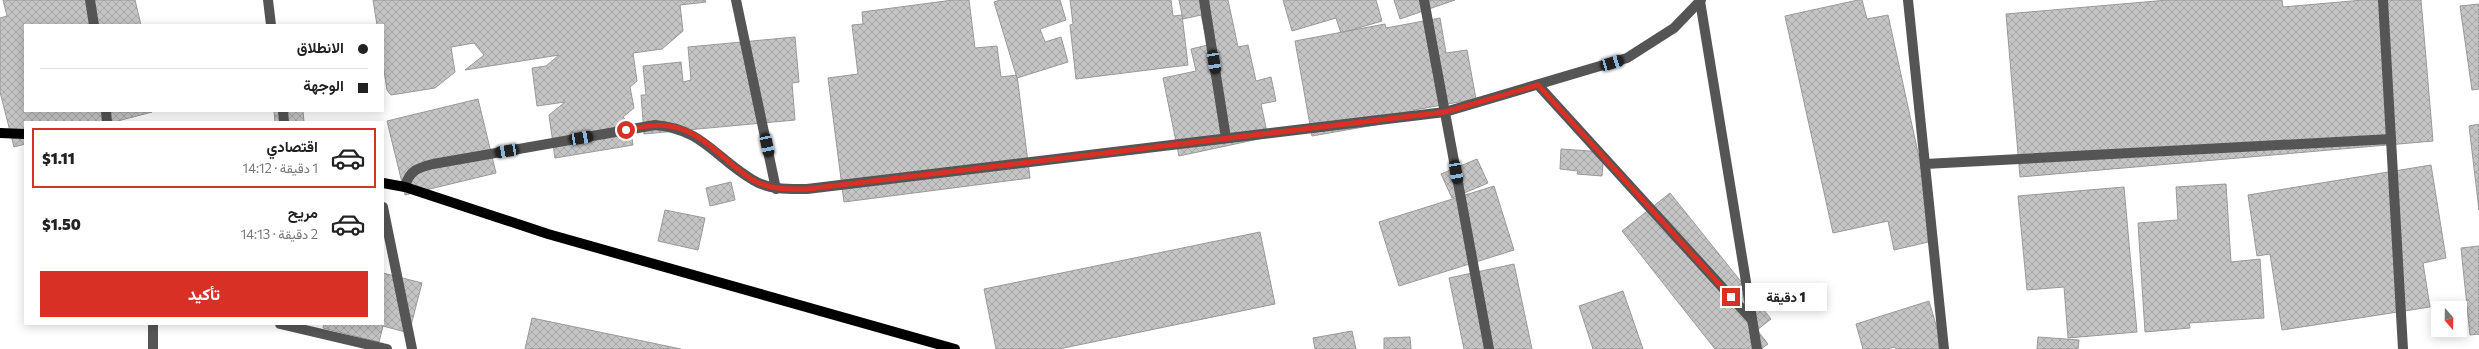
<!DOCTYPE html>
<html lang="ar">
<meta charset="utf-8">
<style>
body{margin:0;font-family:Commissioner,Vazirmatn,sans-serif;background:#f2f2f2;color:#222;direction:rtl;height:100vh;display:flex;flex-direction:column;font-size:15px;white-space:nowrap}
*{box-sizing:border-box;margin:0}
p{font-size:13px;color:#767676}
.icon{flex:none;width:22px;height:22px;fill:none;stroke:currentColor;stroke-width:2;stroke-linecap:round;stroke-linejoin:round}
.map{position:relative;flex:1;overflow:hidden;direction:ltr}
.sheet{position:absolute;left:24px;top:121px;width:360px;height:204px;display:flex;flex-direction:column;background:#fff;border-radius:0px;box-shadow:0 2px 10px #0003;direction:rtl}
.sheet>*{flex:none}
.banner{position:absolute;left:24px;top:24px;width:360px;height:88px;border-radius:0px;box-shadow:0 2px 10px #0003;direction:rtl;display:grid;align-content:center;height:88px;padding:0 16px;background:#fff}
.needle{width:26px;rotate:160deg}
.fabs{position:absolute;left:2431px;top:301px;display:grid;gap:8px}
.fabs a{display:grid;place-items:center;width:36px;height:36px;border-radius:0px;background:#fff;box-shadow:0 2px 10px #0003;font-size:20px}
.end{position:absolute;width:18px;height:18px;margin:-9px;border:5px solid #d93025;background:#fff;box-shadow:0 0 0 2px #fff}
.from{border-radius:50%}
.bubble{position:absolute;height:28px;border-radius:0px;background:#fff;box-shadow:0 2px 10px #0003;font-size:13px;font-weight:800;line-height:28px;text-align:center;direction:rtl}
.car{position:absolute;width:12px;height:24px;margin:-12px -6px;border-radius:5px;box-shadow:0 0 3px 1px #0007;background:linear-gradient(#222 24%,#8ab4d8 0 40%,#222 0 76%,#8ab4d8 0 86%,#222 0)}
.banner b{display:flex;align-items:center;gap:14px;height:38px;font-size:15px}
.banner b+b{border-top:1px solid #e0e0e0}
.banner i{width:10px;height:10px;background:#222}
ul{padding:7px 0 0;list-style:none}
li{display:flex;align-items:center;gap:12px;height:60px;margin:0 8px 6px;padding:0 8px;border:2px solid transparent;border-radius:0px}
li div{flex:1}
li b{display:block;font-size:15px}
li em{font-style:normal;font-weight:800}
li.current{border-color:#d93025}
li>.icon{width:36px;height:36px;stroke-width:1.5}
.cta{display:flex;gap:8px;margin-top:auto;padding:8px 16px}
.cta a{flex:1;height:46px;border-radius:0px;background:#d93025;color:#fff;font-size:16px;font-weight:800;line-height:46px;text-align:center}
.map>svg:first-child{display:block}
</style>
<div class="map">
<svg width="2479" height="349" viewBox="0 0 2479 349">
<defs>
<pattern id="building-cross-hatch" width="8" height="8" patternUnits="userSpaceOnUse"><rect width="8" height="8" fill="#c4c4c4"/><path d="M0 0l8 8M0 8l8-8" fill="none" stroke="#a7a7a7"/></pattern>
</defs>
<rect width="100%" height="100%" fill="#fff"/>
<g fill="url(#building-cross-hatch)" stroke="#999">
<path d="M3,0H135L141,25H25V111L152,112L114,122H25V144L14,147L0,92V18L7,16Z"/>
<path d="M373,0H705L706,2L680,5L683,31L662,49L633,53L637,81L630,87L634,108L623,117L630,126L633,145L555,158L549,115L565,102L537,106L532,68L546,66L559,55L465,70L484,55L474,43L451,47L455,72L435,88L391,95L387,90L383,64V25H377Z"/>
<path d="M953,0H969L975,48L997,46L1001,77L1017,75L1030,178L844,202L828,78L858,74L852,25L863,24L862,12Z"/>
<path d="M1000,0H1060L1066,20L1040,29L1045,42L1061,37L1068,62L1017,78L994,2Z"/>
<path d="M1070,0H1171L1173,16L1182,15L1188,65L1076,79L1070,25L1073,24Z"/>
<path d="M1179,0H1228L1238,47L1248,45L1256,81L1271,77L1276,101L1261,104L1268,137L1179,156L1163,78L1196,71L1191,49L1208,45L1201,15L1183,19Z"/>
<path d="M1283,0H1376L1382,21L1341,33L1336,18L1292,31Z"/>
<path d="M1394,0H1455L1400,19Z"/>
<path d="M1858,0H1862L1867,19L1888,15L1937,240L1894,250L1888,221L1833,233L1785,16Z"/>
<path d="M2168,0H2282L2283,7L2363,0H2421L2433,141L2020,177L2006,14Z"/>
<path d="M2479,4V89L2472,90L2460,6Z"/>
<path d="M1440,18L1446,53L1467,50L1476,99L1414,110L1415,118L1312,136L1295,41L1385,24L1386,28Z"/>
<path d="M795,37L799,82L792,83L795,120L644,134L641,95H646L643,66L681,62L683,82L691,80L688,47Z"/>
<path d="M478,99L496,173L405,195L387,121Z"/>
<path d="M274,111H303L304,122H275Z"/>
<path d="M2479,124V210L2469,126Z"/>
<path d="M1561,149L1604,152L1602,176L1577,174L1578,171L1560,169Z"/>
<path d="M1477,159L1488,183L1452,198L1441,174Z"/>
<path d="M2431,165L2446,258L2423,263L2430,307L2282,330L2270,254L2257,256L2248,195Z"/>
<path d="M731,182L735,200L710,206L706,188Z"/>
<path d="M2226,184L2231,262L2260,259L2264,318L2189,323L2190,328L2145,332L2138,223L2178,220L2176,187Z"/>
<path d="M1494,186L1514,250L1399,286L1379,222Z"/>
<path d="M2124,187L2137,332L2068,338L2064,287L2027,290L2018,196Z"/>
<path d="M1670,193L1771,319L1757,330L1768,344L1761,349H1715L1622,231Z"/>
<path d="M665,210L705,218L698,250L658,241Z"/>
<path d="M1260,232L1275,304L1059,349H996L984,289Z"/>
<path d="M2479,246V334L2470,335L2461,248Z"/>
<path d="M1514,264L1532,349H1464L1449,278Z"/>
<path d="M383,273L422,283L409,333L383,326L379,342L323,328L324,324H383Z"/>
<path d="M1623,291L1643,349H1593L1579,306Z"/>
<path d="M1929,301L1943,349H1896L1895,347L1887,349H1863L1856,324Z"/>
<path d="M532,318L681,349H525Z"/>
<path d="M1352,331L1356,349H1315L1313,338Z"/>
<path d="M1410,337L1411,349H1384V338Z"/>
<path d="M2038,337L2079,340L2078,349H2037Z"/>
</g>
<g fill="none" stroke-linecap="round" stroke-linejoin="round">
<g stroke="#555" stroke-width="10">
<path d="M90,0L94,25"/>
<path d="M268,0L271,25"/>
<path d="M736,0L776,189"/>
<path d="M1204,0L1226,138"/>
<path d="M1424,0L1489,349"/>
<path d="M1908,0L1944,349"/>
<path d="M2383,0L2403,349"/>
<path d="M1700,1L1757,349"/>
<path d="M1538,85L1752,320"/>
<path d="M106,111L107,122"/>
<path d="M283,111L284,122"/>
<path d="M1925,164L2391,139"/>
<path d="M405,187C409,170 418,168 433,164L655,125C703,129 715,158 753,180C769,190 789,189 807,189L1445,112L1627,58L1674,28L1701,0"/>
<path d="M383,207L412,349"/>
<path d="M153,324V349"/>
<path d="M280,324L387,349"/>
</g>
<g stroke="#000" stroke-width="10">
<path d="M0,133L25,134"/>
<path d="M383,183L405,187L548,234L955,349"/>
</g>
</g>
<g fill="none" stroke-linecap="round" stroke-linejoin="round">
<path stroke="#d93025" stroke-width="5" d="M626,130C642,127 658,123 674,127C705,133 727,165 753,180C770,190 789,189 807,189L1445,112L1538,85L1731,297"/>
</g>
</svg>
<div class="fabs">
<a><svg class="needle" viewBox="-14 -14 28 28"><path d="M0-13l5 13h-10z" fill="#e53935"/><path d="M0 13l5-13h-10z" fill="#767676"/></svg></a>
</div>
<i class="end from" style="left:626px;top:130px"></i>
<i class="end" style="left:1731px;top:297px"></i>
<div class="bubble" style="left:1745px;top:283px;width:82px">1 دقيقة</div>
<i class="car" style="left:1214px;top:62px;rotate:171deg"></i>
<i class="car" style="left:1612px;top:63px;rotate:73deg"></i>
<i class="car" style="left:581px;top:138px;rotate:80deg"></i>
<i class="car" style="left:767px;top:145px;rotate:168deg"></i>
<i class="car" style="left:507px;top:151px;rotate:260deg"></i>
<i class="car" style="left:1456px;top:172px;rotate:170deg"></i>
<div class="banner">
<b><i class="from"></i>الانطلاق</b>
<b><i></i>الوجهة</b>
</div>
<section class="sheet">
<ul>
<li class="current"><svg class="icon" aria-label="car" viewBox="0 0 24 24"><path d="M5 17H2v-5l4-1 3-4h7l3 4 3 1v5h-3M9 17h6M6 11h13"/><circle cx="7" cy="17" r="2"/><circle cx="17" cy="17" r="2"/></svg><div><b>اقتصادي</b><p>1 دقيقة · 14:12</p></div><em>$1.11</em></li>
<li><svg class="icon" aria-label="car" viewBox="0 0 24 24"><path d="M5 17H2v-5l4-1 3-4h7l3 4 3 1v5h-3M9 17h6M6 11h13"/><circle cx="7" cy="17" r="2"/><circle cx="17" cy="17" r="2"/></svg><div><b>مريح</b><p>2 دقيقة · 14:13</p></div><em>$1.50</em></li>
</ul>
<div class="cta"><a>تأكيد</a></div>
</section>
</div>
